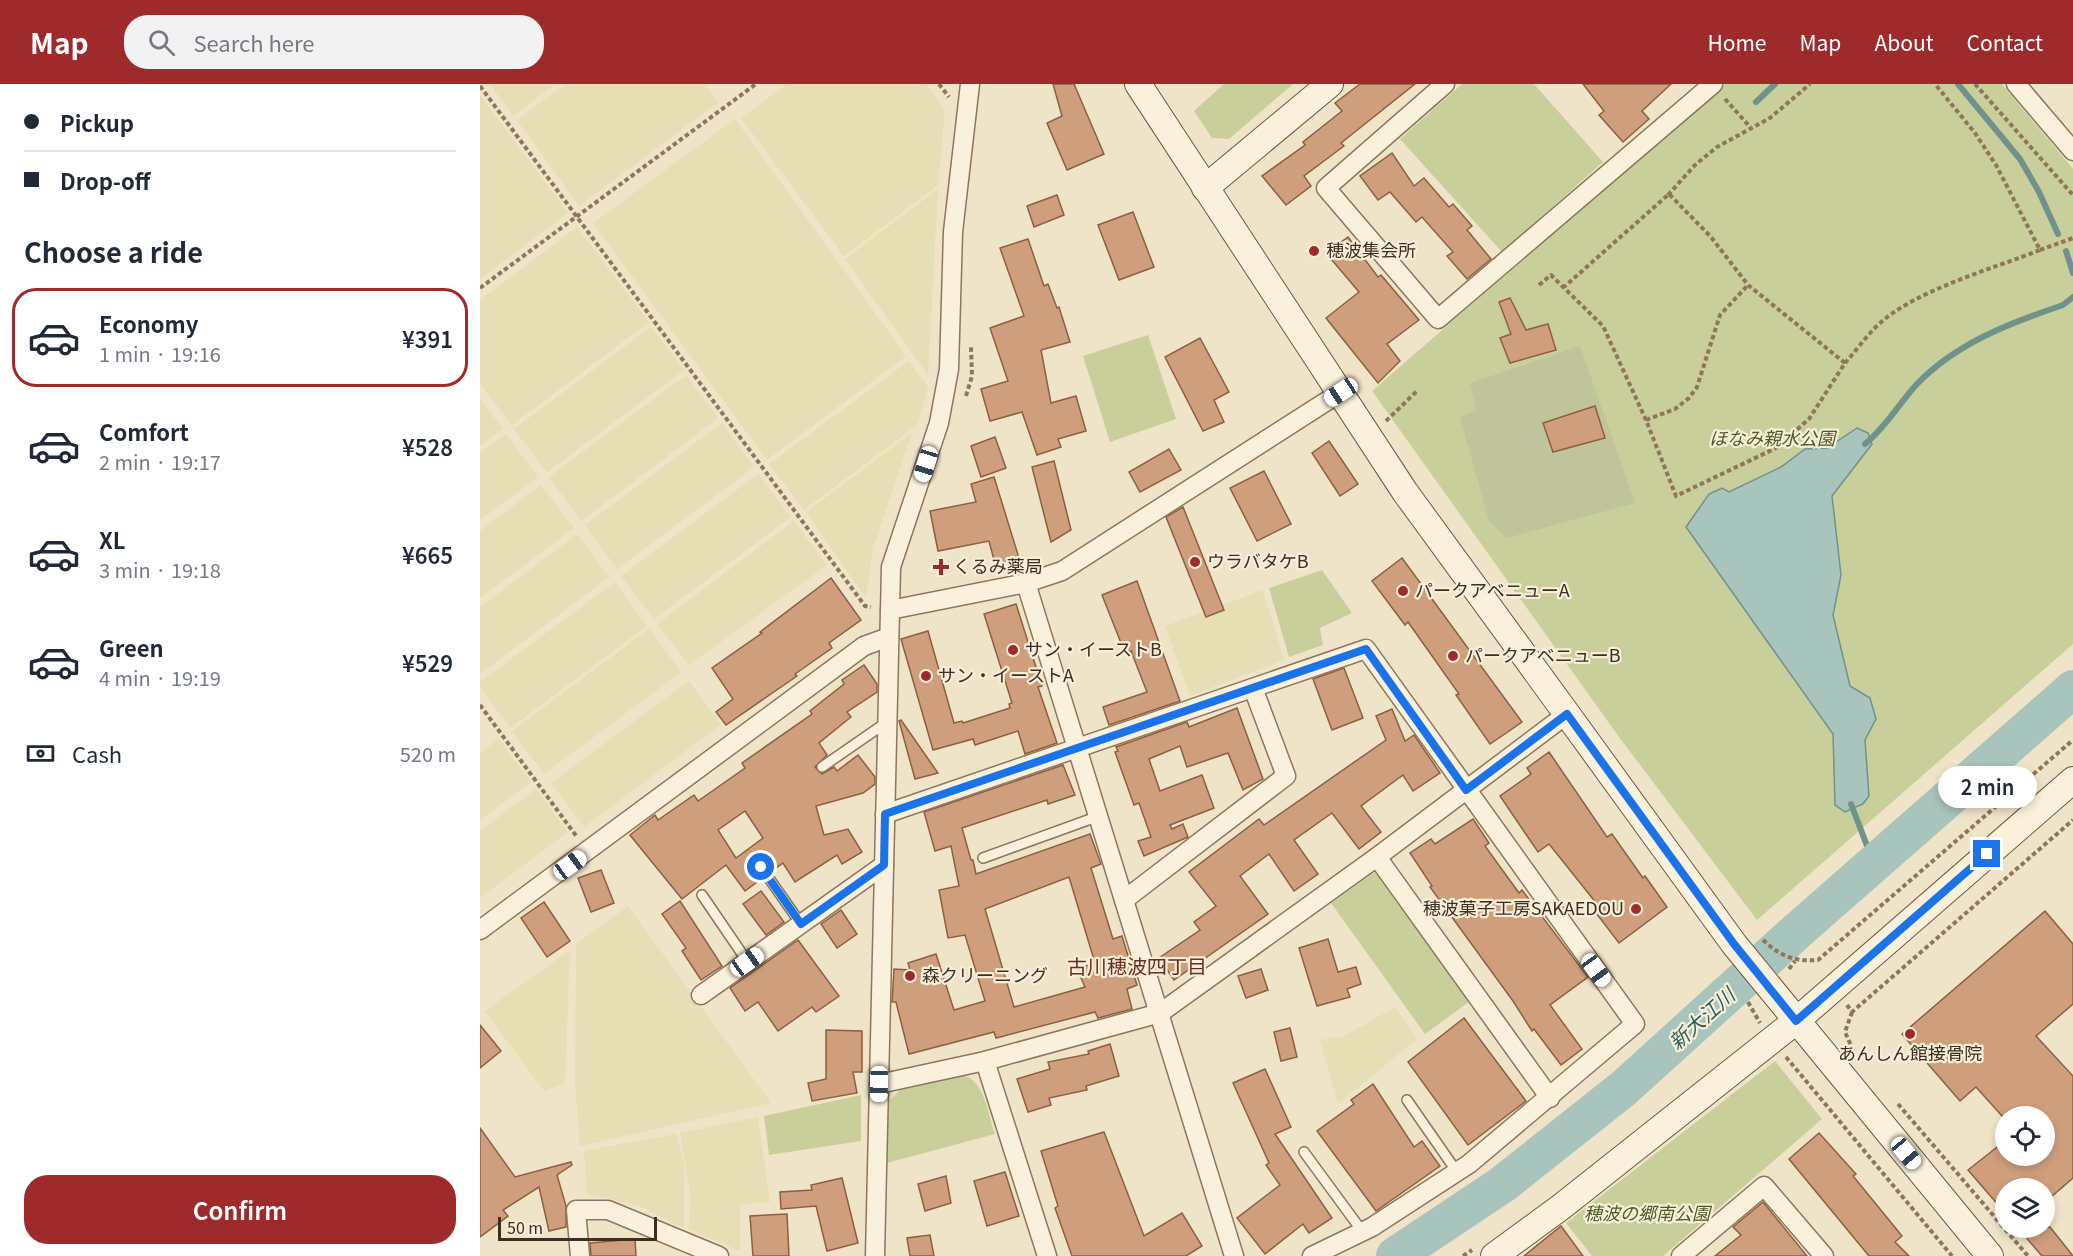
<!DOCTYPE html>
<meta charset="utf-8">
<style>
body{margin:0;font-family:Georgia,"Noto Sans JP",serif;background:#f2f2f3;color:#1f2937;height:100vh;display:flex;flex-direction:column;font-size:22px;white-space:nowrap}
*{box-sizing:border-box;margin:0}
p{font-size:20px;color:#747a83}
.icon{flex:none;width:33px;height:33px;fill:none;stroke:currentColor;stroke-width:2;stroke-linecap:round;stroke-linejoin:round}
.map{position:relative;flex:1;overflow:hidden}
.drawer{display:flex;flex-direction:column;background:#fff;width:480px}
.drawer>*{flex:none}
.hud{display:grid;align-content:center;height:132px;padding:0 24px;background:#fff}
.fabs{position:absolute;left:1515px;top:1022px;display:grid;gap:12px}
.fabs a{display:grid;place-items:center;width:60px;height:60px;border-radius:50%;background:#fff;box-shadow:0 3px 9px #0003;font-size:30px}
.scale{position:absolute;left:18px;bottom:15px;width:159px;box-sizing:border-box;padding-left:6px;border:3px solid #3d2e20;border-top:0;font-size:16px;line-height:21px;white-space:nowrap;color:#3d2e20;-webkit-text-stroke:4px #f7eed8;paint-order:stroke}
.end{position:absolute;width:27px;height:27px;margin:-14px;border:8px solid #1a73e8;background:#fff;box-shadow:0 0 0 3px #fff}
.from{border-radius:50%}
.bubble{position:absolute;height:42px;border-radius:21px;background:#fff;box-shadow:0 3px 9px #0003;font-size:20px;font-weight:600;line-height:42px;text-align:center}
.car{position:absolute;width:18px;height:36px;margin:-18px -9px;border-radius:8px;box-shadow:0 0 4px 2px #0007;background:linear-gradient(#fff 24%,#345 0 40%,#fff 0 76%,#345 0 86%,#fff 0)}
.hud b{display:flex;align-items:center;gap:21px;height:57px;font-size:22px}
.hud b+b{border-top:2px solid #e0e1e3}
.hud i{width:15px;height:15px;background:#1f2937}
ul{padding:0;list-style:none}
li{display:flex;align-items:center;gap:18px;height:99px;margin:0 12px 9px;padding:0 12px;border:3px solid transparent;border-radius:24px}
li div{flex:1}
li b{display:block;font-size:22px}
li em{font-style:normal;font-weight:600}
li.on{border-color:#9e2a2b}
li>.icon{width:54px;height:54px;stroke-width:1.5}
h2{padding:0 24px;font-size:27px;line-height:72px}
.pay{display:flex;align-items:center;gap:15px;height:66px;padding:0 24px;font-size:22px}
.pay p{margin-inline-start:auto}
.button{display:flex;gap:12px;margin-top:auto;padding:12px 24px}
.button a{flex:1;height:69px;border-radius:24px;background:#9e2a2b;color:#fff;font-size:24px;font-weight:600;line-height:69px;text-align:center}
header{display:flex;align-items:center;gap:36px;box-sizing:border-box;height:84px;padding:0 30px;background:#9e2a2b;color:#fff}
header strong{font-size:28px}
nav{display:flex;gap:33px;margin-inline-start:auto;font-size:21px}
.search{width:420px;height:54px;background:#f2f2f3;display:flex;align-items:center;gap:15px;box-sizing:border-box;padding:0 21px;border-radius:24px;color:#747a83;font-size:22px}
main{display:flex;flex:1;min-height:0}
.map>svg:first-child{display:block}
</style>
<header>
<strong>Map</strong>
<div class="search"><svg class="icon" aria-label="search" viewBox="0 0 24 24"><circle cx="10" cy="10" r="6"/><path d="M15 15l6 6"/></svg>Search here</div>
<nav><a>Home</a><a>Map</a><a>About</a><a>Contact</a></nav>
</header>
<main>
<section class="drawer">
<div class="hud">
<b><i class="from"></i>Pickup</b>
<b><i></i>Drop-off</b>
</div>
<h2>Choose a ride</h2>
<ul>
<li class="on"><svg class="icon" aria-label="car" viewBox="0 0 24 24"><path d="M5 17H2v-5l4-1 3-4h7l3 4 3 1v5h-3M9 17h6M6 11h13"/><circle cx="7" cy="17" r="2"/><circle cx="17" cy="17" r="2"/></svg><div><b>Economy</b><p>1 min · 19:16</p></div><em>¥391</em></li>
<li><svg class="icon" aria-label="car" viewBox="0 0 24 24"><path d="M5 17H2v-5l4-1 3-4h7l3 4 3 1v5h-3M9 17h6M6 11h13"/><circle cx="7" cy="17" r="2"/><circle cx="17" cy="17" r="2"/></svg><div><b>Comfort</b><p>2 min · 19:17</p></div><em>¥528</em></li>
<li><svg class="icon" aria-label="car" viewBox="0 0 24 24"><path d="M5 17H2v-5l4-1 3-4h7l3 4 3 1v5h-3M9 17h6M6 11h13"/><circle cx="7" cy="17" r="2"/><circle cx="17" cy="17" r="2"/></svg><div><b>XL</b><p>3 min · 19:18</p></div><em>¥665</em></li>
<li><svg class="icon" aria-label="car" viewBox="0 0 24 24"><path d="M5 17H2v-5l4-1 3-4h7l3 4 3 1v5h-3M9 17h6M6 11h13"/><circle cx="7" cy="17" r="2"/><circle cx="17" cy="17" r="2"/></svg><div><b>Green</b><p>4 min · 19:19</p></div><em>¥529</em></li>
</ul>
<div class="pay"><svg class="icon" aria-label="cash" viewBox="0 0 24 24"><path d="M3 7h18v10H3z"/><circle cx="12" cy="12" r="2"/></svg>Cash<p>520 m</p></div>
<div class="button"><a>Confirm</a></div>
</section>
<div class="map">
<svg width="1593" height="1172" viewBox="0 0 1593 1172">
<rect width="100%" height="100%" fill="#f0e4c8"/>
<g fill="#e6deb5">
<path d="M10,0H75L33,32Z"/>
<path d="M85,0H224L238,18L99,122L37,36Z"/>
<path d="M307,0H446L465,26L458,101L364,172L261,34Z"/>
<path d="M0,11L88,129L0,195Z"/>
<path d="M255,35L426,272L287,376L113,139Z"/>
<path d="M458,105L448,291L365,175Z"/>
<path d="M97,143L169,238L32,341L0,300V216Z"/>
<path d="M171,243L204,286L67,388L34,345Z"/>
<path d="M429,277L448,303L438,340L324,426L289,380Z"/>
<path d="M206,291L238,334L101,437L69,393Z"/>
<path d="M0,315L23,345L0,362Z"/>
<path d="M242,339L274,383L137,485L105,441Z"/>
<path d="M432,349L393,465L386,514L326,428Z"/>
<path d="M26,350L58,393L0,436V369Z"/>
<path d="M278,390L311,433L174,535L141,492Z"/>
<path d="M61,401L94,444L0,514V447Z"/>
<path d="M314,437L347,481L209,581L177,540Z"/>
<path d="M97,450L129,493L0,590V523Z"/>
<path d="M135,498L167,542L30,644L0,603V598Z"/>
<path d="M783,506L804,576L710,612L685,542Z"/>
<path d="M169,545L201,588L64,690L32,647Z"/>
<path d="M209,597L241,640L104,743L71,699Z"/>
<path d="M19,655L51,698L0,736V669Z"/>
<path d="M56,705L88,748L0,814V747Z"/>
<path d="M148,822L291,1019L100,1062L95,999L96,860Z"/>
<path d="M90,866L85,1000L64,1007L5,927Z"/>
<path d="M915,923L937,955L858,1020L840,956L864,952Z"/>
<path d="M278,1033L290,1118L260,1120V1167L208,1145L211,1114L200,1049Z"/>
<path d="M196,1050L204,1080V1144L158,1121L107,1110L104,1067Z"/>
</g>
<g fill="#c9cf9b">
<path d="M744,0H813L749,55L732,54L714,27Z"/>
<path d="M982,0H1054L1123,78L1022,168L920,55Z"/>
<path d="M1245,0H1522L1593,85V560L1277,836L1139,653L892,307Z"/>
<path d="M668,251L696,335L630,358L603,272Z"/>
<path d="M842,486L872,529L840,544L843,561L809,573L789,504Z"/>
<path d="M895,788L989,918L945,950L851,819Z"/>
<path d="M1295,977L1342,1035L1183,1172H1112L1086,1139Z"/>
<path d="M483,991C505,997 508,1031 515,1050L407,1079V1019L420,1006Z"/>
<path d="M381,1011V1057L289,1071L284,1032Z"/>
</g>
<path fill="#bfc49a" d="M1100,262L1155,419L1027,454L1009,437L980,333L996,326L990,299Z"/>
<path fill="#a9c4bc" stroke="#6f938a" stroke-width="1.5" d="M1377,344L1388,349L1392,360L1352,412L1361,491L1353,531L1370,602L1390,614L1396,635L1385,656L1389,712L1383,720L1365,728L1355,721L1353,650L1206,443L1229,410L1242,404L1249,408L1301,383L1325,365L1347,364Z"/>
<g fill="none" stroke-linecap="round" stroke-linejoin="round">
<g stroke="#6f938a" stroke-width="6">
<path d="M1478,0L1540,75L1559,108L1578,150"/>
<path d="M1276,18L1295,0"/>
<path d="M1586,167L1593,189"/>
<path d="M1385,360C1406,343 1418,321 1436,301C1476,259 1530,239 1583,221L1593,213"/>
<path d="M1371,720L1394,780"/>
</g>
<path stroke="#a9c4bc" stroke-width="38" d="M915,1172L1023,1100L1144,1004L1316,848L1593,605"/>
</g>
<g fill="#cf9f7d" stroke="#8d5f41" stroke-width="1.5" fill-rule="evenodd">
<path d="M573,0H594L624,70L587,86L567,39L582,32Z"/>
<path d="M880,0H935L861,59L864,62L824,92L831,102L806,121L782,92L825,61L823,58L862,27L855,19Z"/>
<path d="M1103,0H1191L1162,27L1169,35L1143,58L1119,31L1124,27Z"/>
<path d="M912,69L934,102L944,94L969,123L973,120L992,142L987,146L1011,175L987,195L967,172L973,168L942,133L936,138L910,108L898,116L880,92Z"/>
<path d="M577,111L584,131L554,143L547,122Z"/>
<path d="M653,128L674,183L639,196L618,141Z"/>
<path d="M868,153L898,193L901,191L939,236L907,260L920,277L898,299L846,234L879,208L846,169Z"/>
<path d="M548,155L564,202L568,200L577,224L579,223L590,258L561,266L571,319L596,312L606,347L578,355L581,363L557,371L542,328L510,337L501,305L528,297L510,244L544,232L520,164Z"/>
<path d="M1030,214L1046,246L1068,240L1076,266L1030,279L1020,254L1031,250L1019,218Z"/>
<path d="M720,254L749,308L734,316L744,338L723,347L685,273Z"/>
<path d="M1115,322L1125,354L1073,368L1063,339Z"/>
<path d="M515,353L526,384L501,393L491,362Z"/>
<path d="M849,357L878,400L860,412L832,369Z"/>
<path d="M689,365L701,386L660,408L649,388Z"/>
<path d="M574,377L591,446L571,458L552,383Z"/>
<path d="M784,387L811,440L777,457L750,404Z"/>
<path d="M514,393L539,474L515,480L509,457L458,467L450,427L496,418L491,400Z"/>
<path d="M703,423L744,526L726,533L686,433Z"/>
<path d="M922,474L1042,638L1010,660L976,611L979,610L928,538L925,541L892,497Z"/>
<path d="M351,494L381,536L349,559L352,564L315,590L317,592L246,641L236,628L253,615L232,584L282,549L280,548Z"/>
<path d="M657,497L700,617L629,641L623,623L667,608L651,567L645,569L622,511Z"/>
<path d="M536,520L562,602L558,603L577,659L545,670L538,647L495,661L493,655L453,666L421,555L448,547L474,639L482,637L483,639L530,624L529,620L532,619L504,530Z"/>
<path d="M384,581L397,600V608L367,628L371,633L339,659L347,671L335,683L342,690L354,683L357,687L378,671L395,693V700L383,709L336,722L344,751L368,745L382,768L362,780L357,771L315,798L303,779L292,787L286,779L280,776L274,783L281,795L265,807L246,781L202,815L150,751L175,731L178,736L214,711L218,717L265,684L262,679L332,630L330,627L364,600L362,596ZM265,727L283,754L256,774L238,746Z"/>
<path d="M864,584L883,634L852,646L833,595Z"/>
<path d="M757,624L783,695L763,706L748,669L707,683L700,662L669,675L680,707L722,691L734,724L690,741L692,745L703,740L708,753L664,772L658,757L671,753L659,719L654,721L635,668L638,667L636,663L707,638L709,643Z"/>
<path d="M912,625L925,657L934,651L960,689L933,707L923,691L881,722L901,748L879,765L852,729L814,756L838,790L814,807L789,770L760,792L788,830L694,896L679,874L720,846L714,838L736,822L709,788L779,735L784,741L906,656L896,632Z"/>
<path d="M421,636L458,689L435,695L419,637Z"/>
<path d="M1069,668L1127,753L1132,750L1163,794L1165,792L1187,823L1139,859L1116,829L1121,825L1069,760L1058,768L1020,712L1051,690L1047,684Z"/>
<path d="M583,681L595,711L568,720L567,716L482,744L491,776H493L496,790L610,750L621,780L611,784L633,855L642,852L657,901L647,905L652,925L618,934L615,928L516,954L514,948L429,970L416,918H412L414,885L430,886L428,879L456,870L474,926L505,917L485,851L468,854L459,806L479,802L471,762L455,767L444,728ZM589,793L615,879L597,885L605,903L534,923L505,825Z"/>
<path d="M993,735L1009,759L1005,762L1039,809L1042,806L1108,893L1070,921L1102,965L1081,981L1054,945L1052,947L1033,917L950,803L952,802L930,769L951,755L955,760Z"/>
<path d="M121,786L134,819L111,828L98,794Z"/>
<path d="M281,807L304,838L286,851L263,820Z"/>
<path d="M200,817L242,882L221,896L202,867L206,864L182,830Z"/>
<path d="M64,818L90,857L67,873L41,834Z"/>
<path d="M361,826L377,850L357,864L341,840Z"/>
<path d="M1565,827L1593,860V920L1556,952L1593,992V1094L1564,1119V1104H1526V1130L1488,1086L1526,1056V1071H1564V1032H1522L1496,1003L1480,1017L1422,950Z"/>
<path d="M848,855L858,888L876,883L881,900L867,905L870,913L837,922L819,864Z"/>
<path d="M318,856L359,912L336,928L332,923L298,947L278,918L265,927L250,904Z"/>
<path d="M781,885L788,906L766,914L758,892Z"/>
<path d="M984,934L1046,1017L988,1061L928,978Z"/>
<path d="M0,941L21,967L0,984Z"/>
<path d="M810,944L817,973L801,977L794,948Z"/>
<path d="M346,946L382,947V988H373L377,1009L332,1017L328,999L346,995Z"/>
<path d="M630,960L639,992L606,1002L607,1006L569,1014L571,1021L548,1028L537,995L570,985L568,978L609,970L608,967Z"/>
<path d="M785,985L811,1043L795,1050L852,1134L829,1149L823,1140L785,1170L757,1134L800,1101L786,1081L789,1079L753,999Z"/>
<path d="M893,1000L934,1063L942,1057L960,1082L896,1127L837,1047L874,1020L871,1016Z"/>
<path d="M0,1044L35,1093L91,1078L92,1081L77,1091L86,1122V1143L69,1147L59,1103L23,1126L28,1132L0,1153Z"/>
<path d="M624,1048L664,1152L702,1129L722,1162L706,1172H592L575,1124L578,1122L561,1067Z"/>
<path d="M1339,1049L1376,1090L1373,1092L1422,1152L1415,1158L1429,1172H1389L1309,1075Z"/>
<path d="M525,1088L539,1132L507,1142L494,1097Z"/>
<path d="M466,1092L471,1119L445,1127L438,1100Z"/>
<path d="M362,1094L378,1159L347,1167L336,1122L301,1125L300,1108L332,1106L331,1101Z"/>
<path d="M1283,1118L1327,1172H1235L1261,1151L1253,1143Z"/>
<path d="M307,1130L309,1172H273L270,1132Z"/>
<path d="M1081,1142L1103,1172H1044Z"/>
<path d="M1537,1143H1570L1593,1172H1562Z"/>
<path d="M450,1151L454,1172H430L427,1154Z"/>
<path d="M155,1155L156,1172H111L110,1159Z"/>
</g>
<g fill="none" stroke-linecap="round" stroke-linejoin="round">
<g stroke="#8d765c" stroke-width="12">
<g id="lane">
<path d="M342,683L407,638"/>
<path d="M503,774L619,732"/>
<path d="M281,783L321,840"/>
<path d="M222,811L267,877"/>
<path d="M927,1016L977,1088"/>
<path d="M824,1068L882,1147"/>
</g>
</g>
<g stroke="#8d765c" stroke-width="21">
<g id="street">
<path d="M965,0L846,104L958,235L1233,0"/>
<path d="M1536,0L1593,67"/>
<path d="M546,499L754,1172"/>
<path d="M410,526L546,499L582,487L861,308"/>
<path d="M405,730L886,565L1155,940L989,1080L892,1143L832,1172"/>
<path d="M897,773L1070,1014"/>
<path d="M644,816L806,692L773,604"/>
<path d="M0,846L384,562L409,553"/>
<path d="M221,911L404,781"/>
<path d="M505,977L567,1172"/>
<path d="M399,1000L505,977L680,929L897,773L1087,630"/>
<path d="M100,1172L96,1126H128L239,1172"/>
<path d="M395,1172L411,483L459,339L469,285L473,148L490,0"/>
<path d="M1201,1172L1284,1102L1344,1172"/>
</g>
</g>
<g stroke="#6f573f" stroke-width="28">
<g id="secondary">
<path d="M658,0L925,408L1087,630L1254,860L1510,1172"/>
<path d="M725,104L850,0"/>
<path d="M1014,1172L1081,1123L1316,937L1593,696"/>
</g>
</g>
<g stroke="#8d765c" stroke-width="4" stroke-dasharray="4.5 3" stroke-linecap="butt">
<path d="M459,0L469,13"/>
<path d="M1495,0L1593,111"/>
<path d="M0,2L385,522L391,523"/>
<path d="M1245,15L1271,44"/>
<path d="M1188,111L1215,81L1237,63L1290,34L1330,0"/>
<path d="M1560,166L1593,154"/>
<path d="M1059,201L1071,191L1123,242L1166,336L1196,412L1296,364L1329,335L1365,279L1268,201L1231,153L1189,110L1084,203"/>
<path d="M0,204L276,0"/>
<path d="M1365,279C1376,267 1386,252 1399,240C1436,206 1512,185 1560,166L1516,81L1495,49L1455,0"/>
<path d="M486,312L492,292L491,263"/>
<path d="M1166,336L1195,325L1209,314L1217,303L1240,231L1268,201"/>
<path d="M906,337L937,307"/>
<path d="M0,621L97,753"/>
<path d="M1283,856C1300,872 1315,878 1338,876L1593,656"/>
<path d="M1309,885L1315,877"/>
<path d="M1268,918L1280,939"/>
<path d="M1367,921L1372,928L1593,736"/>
<path d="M1372,928L1365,948L1373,966"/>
<path d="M1306,973L1472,1172"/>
<path d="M1418,1020L1548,1172"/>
<path d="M983,1172L992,1166"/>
</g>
<use href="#lane" stroke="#faf1dc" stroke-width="9"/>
<use href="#street" stroke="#faf1dc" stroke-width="18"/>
<use href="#secondary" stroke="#faf1dc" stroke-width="26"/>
</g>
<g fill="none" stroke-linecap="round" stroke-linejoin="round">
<path stroke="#1a73e8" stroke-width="8" d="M281,783L321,840L404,781L405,730L886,565L986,706L1087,630L1254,860L1316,937L1507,770"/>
</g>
<g fill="#9e2a2b" stroke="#f7eed8" stroke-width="2">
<circle cx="834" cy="167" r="6"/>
<circle cx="715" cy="478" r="6"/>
<path d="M458 474h6v6h6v6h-6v6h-6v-6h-6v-6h6z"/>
<circle cx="923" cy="507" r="6"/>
<circle cx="533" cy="566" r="6"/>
<circle cx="973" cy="572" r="6"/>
<circle cx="446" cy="592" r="6"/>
<circle cx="1156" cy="825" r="6"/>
<circle cx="430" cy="892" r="6"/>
<circle cx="1430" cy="950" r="6"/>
</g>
<g text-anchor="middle" stroke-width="4.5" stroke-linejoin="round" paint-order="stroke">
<g font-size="18" fill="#3d2e20" stroke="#f7eed8" text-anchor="start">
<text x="846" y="173">穂波集会所</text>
<text x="727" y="484">ウラバタケB</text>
<text x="473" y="489">くるみ薬局</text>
<text x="935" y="513">パークアベニューA</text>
<text x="545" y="572">サン・イーストB</text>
<text x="985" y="578">パークアベニューB</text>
<text x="458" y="598">サン・イーストA</text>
<text x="1144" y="831" text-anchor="end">穂波菓子工房SAKAEDOU</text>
<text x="442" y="898">森クリーニング</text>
<text x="1430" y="976" text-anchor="middle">あんしん館接骨院</text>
</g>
<g font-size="18" font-style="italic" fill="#4d5a26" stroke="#f7eed8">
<text x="1292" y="361">ほなみ親水公園</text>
<text x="1167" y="1136">穂波の郷南公園</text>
</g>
<g font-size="20" fill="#6b2e1e" stroke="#f7eed8">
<text x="657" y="890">古川穂波四丁目</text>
</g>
<g font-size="20" font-style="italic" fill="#2f5d5a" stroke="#f7eed8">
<text transform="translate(1222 935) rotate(-42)" y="7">新大江川</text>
</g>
</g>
</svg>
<div class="fabs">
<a><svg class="icon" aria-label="locate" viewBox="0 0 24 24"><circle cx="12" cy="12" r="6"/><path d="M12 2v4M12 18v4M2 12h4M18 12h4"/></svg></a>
<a><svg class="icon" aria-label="layers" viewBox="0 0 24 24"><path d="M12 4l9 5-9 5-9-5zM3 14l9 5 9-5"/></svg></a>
</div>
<div class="scale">50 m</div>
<i class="end from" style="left:281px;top:783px"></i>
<i class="end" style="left:1507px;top:770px"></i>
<div class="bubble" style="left:1458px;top:682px;width:99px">2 min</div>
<i class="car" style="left:861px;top:308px;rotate:237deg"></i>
<i class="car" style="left:446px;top:380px;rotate:197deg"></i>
<i class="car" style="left:90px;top:781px;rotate:54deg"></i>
<i class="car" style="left:267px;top:878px;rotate:55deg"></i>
<i class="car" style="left:1116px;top:886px;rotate:144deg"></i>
<i class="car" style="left:399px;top:1000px;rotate:181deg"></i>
<i class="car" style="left:1426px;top:1069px;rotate:140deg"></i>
</div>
</main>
